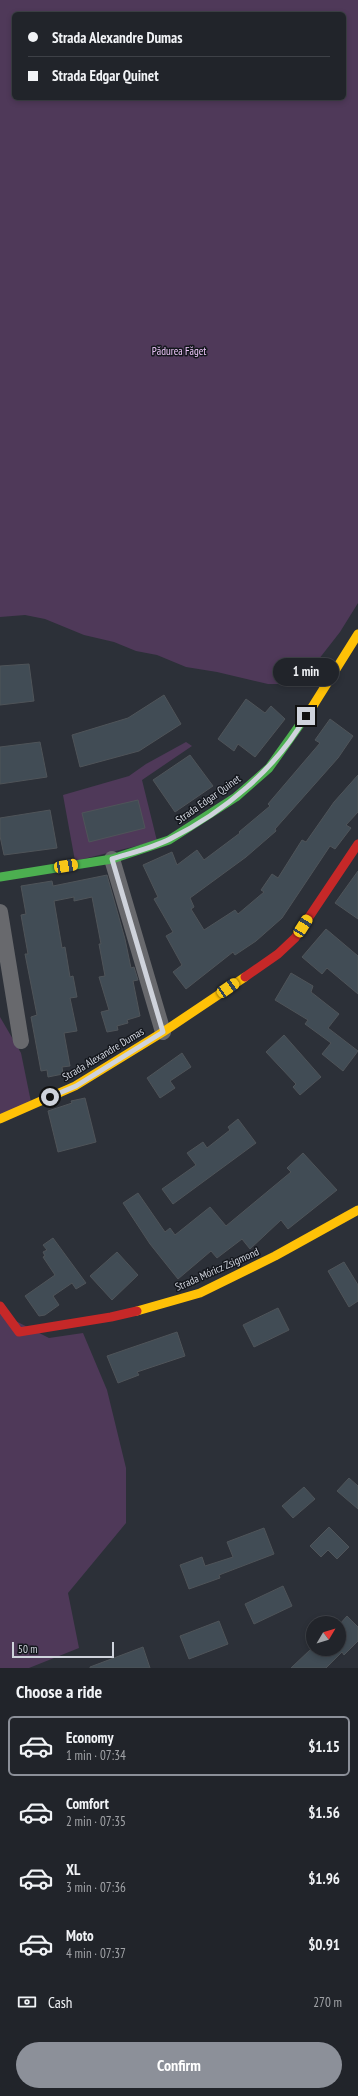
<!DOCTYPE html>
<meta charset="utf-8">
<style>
body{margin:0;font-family:"PT Sans Narrow",sans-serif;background:#292c32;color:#f1f3f6;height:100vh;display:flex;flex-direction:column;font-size:15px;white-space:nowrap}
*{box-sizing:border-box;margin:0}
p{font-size:13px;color:#a2a4a8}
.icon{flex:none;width:22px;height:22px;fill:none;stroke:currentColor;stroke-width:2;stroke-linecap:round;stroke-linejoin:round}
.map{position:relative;height:1668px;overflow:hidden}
.details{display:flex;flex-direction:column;background:#21242a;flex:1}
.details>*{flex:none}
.guide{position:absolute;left:12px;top:12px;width:334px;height:88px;border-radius:6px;box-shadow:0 2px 6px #0003,0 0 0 1px #3e4147;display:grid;align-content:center;height:88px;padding:0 16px;background:#21242a}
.needle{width:26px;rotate:52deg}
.controls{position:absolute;left:306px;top:1616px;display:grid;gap:8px}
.controls a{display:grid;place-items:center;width:40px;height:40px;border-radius:50%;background:#21242a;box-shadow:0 2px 6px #0003,0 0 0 1px #3e4147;font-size:20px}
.scale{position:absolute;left:12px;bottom:10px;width:102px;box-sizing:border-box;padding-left:4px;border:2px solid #cfd3dc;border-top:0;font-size:11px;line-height:14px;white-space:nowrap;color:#cfd3dc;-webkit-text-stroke:3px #14171d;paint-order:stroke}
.end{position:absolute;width:18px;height:18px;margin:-9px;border:5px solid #cfd3dc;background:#111;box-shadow:0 0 0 2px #111}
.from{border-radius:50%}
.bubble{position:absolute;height:28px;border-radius:14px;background:#21242a;box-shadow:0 2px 6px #0003,0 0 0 1px #3e4147;font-size:13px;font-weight:800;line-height:28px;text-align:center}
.car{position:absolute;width:12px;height:24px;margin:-12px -6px;border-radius:5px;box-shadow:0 0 3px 1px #0007;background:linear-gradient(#f5c518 24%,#345 0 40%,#f5c518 0 76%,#345 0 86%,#f5c518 0)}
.guide b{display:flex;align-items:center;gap:14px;height:38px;font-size:15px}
.guide b+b{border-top:1px solid #3e4147}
.guide i{width:10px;height:10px;background:#f1f3f6}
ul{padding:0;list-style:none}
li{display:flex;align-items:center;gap:12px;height:60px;margin:0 8px 6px;padding:0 8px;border:2px solid transparent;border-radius:6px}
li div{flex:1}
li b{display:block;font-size:15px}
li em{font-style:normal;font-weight:800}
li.current{border-color:#8c9099}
li>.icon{width:36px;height:36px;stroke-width:1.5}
h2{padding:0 16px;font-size:18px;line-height:48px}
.pay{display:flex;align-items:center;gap:10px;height:44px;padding:0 16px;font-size:15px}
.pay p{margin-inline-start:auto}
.action{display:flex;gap:8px;margin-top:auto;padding:8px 16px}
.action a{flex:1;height:46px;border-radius:24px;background:#8c9099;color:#fff;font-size:16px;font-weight:800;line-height:46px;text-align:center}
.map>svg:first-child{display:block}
</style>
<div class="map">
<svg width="358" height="1668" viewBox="0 0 358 1668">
<rect width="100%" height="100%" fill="#2c3038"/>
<g fill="#4f3959" fill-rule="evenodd">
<path d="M0,0H358V603L340,632L308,673L278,684H268L217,672L186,667L157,655L136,651L114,642L84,635L45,619L25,615L0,617ZM14,14H344V98H14Z"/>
<path d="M186,742L192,746L142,780L157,841L75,861L63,795L129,776L146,764Z"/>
<path d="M0,1017L21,1053L31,1102L0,1118Z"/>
<path d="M0,1313L49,1338L83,1333L107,1390L126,1468V1523L68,1593L79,1648L29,1668H0Z"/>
</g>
<g fill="#414c55" stroke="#4f5459">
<path d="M29,664L34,701L0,705V666Z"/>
<path d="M164,695L181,724L139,751L80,767L72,735L128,718Z"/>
<path d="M246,699L265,713L271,706L285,719L255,757L238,744L234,751L218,739Z"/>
<path d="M330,719L353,736L338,758L275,829L276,831L246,857L190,898L194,907L191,909L204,930L235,910L238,914L264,892L261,890L272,874L278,878L302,840L306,842L334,802L358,775V812L346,825L351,828L335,849L330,846L282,918L256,941L235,955L233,952L186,989L173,972L182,965L166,936L173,932L154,899L158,897L143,865L172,852L177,865L197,850L204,860L240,833L239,832L270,806L268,804L320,743L315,740Z"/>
<path d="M40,742L47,777L0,784V747Z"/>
<path d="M190,755L213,786L175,812L153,780Z"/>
<path d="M138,800L145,828L89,842L82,813Z"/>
<path d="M50,810L57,848L4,855L0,836V818Z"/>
<path d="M358,871V919L335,903Z"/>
<path d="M107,875L125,939L131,968L134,967L138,980L133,981L140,1016L127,1020L128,1023L117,1026L118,1030L107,1032L101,1012L109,1010L99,977L105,976L99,944H101L92,897L74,901V897L54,901L62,948L65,947L70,977L73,976L77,997L70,998L77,1031L64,1033L70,1066L62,1067L63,1074L48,1077L47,1070L41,1071L31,1017L37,1015L25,954H28L21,915L26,914L21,886L52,881L53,886Z"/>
<path d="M326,929L358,956V994L327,968L322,974L302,957Z"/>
<path d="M291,973L313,986L311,992L339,1014L328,1028L358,1051L343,1071L322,1054L331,1043L305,1024L308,1020L275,1000Z"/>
<path d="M284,1035L321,1077L300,1095L293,1087L296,1084L266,1052Z"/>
<path d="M182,1053L191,1067L170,1081L175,1088L160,1098L147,1078Z"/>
<path d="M85,1098L96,1142L58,1152L48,1111L72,1103L71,1101Z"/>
<path d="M238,1119L256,1143L173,1204L162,1189L196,1165L187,1153L203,1142L207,1148L230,1130L228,1127Z"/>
<path d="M303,1153L337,1190L288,1229L281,1220L250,1249L242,1239L217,1258L211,1251L178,1279L150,1244L123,1203L138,1193L165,1232L170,1228L175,1235L210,1207L226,1226L291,1172L287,1168Z"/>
<path d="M53,1238L86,1283L76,1289L72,1283L53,1296L59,1305L45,1315L39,1316L25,1296L55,1275L43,1257L45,1256L43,1252L47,1250L43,1245Z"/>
<path d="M117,1252L138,1275L112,1300L90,1276Z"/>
<path d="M344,1262L358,1285V1301L349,1307L328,1271Z"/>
<path d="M278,1308L289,1330L254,1347L243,1325Z"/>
<path d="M177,1332L185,1356L137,1372L139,1375L118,1383L107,1356Z"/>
<path d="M349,1478L358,1486V1509L337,1491Z"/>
<path d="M304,1487L315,1499L293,1518L282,1506Z"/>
<path d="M329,1527L349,1547L337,1559L328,1550L321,1557L310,1546Z"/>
<path d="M264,1528L274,1554L219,1575L220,1578L189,1589L180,1565L202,1557L205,1566L233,1557L227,1542Z"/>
<path d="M283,1586L292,1606L254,1624L245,1604Z"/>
<path d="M347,1616L358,1627V1641L344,1655L342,1652L326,1668H291L311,1649H339V1625Z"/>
<path d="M219,1621L228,1644L189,1659L180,1636Z"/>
<path d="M143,1647L150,1668H90V1667Z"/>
</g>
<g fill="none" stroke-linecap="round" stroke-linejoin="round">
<g stroke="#68696d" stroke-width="16">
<path d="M112,859L163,1032"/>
<path d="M0,912L21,1041"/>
</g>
<path stroke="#4caf50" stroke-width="9" d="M0,877L112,859L169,840L236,797L269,768L311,709"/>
<g stroke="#ffc107" stroke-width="9">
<path d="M311,709L358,634"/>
<path d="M0,1119L75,1086L163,1032L245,977"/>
<path d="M137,1311L200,1293L275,1256L358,1210"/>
</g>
<g stroke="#c62828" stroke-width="9">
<path d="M245,977L278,954L295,938L358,844"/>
<path d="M0,1306L19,1332L111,1317L137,1311"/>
</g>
</g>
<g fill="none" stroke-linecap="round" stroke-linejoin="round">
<path stroke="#cfd3dc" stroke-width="5" d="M50,1097L76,1086L163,1032L112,859C131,853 152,848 170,839C224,812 276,769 306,716"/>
</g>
<g text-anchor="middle" stroke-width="3" stroke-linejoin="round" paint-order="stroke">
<g font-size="11" fill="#ecc5f8" stroke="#14171d">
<text x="179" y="355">Pădurea Făget</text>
</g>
<g font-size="11" fill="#cfd3dc" stroke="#14171d">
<text transform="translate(208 799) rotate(-35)" y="4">Strada Edgar Quinet</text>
<text transform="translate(103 1054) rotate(-31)" y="4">Strada Alexandre Dumas</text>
<text transform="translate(217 1269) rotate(-24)" y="4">Strada Móricz Zsigmond</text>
</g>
</g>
</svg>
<div class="controls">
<a><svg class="needle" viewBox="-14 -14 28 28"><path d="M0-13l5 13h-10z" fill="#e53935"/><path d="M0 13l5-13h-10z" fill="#a2a4a8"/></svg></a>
</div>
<div class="scale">50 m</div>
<i class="end from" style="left:50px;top:1097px"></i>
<i class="end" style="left:306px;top:716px"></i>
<div class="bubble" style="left:273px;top:658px;width:66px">1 min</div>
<i class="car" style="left:66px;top:866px;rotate:80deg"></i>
<i class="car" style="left:303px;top:926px;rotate:32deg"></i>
<i class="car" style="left:228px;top:988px;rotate:56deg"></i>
<div class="guide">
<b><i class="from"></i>Strada Alexandre Dumas</b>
<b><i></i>Strada Edgar Quinet</b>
</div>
</div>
<section class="details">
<h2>Choose a ride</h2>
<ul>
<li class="current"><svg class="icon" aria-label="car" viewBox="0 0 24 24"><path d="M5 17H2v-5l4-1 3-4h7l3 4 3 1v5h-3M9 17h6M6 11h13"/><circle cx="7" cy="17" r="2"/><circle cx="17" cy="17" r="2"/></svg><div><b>Economy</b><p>1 min · 07:34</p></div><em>$1.15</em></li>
<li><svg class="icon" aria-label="car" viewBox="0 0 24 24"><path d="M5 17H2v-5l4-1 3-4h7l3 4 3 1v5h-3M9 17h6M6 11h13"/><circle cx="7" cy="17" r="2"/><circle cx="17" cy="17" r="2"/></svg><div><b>Comfort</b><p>2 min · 07:35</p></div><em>$1.56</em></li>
<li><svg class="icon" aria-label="car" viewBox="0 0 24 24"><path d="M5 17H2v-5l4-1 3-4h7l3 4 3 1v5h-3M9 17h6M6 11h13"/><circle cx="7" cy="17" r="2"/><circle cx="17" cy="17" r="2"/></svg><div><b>XL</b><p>3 min · 07:36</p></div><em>$1.96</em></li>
<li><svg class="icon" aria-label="car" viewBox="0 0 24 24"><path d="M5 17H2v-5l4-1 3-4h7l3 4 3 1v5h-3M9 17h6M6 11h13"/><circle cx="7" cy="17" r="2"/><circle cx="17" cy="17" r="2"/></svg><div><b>Moto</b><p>4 min · 07:37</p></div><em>$0.91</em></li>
</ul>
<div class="pay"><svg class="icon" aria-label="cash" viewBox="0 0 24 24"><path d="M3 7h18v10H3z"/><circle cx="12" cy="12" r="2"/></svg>Cash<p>270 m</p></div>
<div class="action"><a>Confirm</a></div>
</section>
